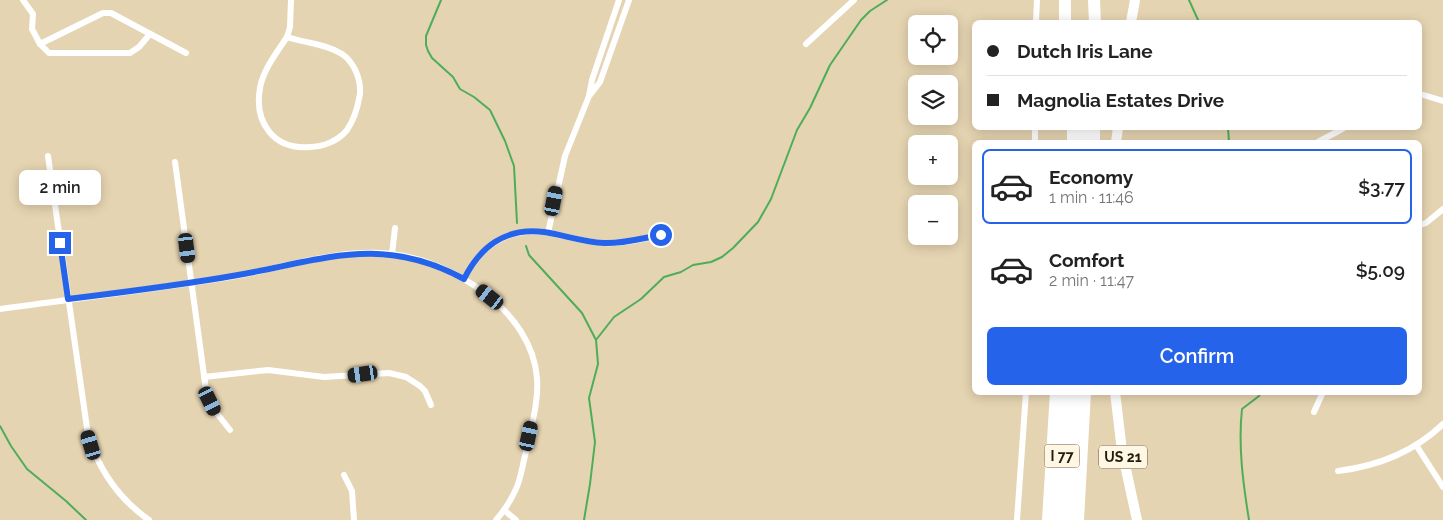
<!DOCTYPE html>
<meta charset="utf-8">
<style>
body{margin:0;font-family:Raleway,sans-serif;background:#f2f2f2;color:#222;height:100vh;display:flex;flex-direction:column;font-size:19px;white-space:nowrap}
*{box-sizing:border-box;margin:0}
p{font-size:16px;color:#767676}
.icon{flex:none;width:28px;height:28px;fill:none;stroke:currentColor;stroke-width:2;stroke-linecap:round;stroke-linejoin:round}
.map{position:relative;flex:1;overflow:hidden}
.sheet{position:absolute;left:972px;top:140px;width:450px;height:255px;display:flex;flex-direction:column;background:#fff;border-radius:8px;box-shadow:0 2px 12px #0003}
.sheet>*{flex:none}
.banner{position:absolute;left:972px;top:20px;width:450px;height:110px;border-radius:8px;box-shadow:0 2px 12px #0003;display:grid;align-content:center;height:110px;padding:0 15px;background:#fff}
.fabs{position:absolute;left:908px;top:15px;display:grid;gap:10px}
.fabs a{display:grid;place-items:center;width:50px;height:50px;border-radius:8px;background:#fff;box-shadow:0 2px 12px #0003;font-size:25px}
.end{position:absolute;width:22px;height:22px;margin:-11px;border:6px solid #2563eb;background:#fff;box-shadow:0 0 0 2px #fff}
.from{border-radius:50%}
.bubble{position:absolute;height:35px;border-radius:8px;background:#fff;box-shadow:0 2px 12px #0003;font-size:16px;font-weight:600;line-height:35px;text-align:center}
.car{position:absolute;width:15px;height:30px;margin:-15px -8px;border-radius:6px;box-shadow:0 0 4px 1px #0007;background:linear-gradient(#222 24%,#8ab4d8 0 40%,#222 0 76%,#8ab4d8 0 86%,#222 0)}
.banner b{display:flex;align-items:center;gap:18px;height:48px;font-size:19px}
.banner b+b{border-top:1px solid #e0e0e0}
.banner i{width:12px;height:12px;background:#222}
ul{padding:9px 0 0;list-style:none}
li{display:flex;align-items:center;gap:15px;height:75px;margin:0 10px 8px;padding:0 5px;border:2px solid transparent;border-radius:8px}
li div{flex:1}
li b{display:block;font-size:19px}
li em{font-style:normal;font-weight:600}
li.current{border-color:#2563eb}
li>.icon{width:45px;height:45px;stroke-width:1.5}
.cta{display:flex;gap:10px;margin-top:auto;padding:10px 15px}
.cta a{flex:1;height:58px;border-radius:8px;background:#2563eb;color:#fff;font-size:20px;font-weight:600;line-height:58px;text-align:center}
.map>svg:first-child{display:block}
</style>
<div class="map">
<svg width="1443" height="520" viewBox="0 0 1443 520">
<rect width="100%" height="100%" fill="#e5d4b1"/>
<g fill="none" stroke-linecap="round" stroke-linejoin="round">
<g stroke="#4ead5a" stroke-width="2">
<path d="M441,0L426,36V45L428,51L432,58L453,77L460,89L474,97L490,110L505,141L514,166L517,223"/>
<path d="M1189,0L1199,22"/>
<path d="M1228,128L1229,142"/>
<path d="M526,246L529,255L582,313L596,340L598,364L589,398L595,442L590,484L584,520"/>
<path d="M596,340L614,317L641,299L664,277L681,272L693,265L711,262L722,257L733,248L758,222L771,199L797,130L810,108L830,65L861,20L870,11L887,0"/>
<path d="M0,426L11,446L27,469L66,501L86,520"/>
<path d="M1249,520C1243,483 1238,446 1242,409L1259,396L1261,392"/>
</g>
<g stroke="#fff" stroke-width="6">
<path d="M23,0L33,14L32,29L40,44L103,13H111L186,53"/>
<path d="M1036,22L1037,0"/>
<path d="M287,37C305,43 326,44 342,54C354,62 361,79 360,94C358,106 354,120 347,130C338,141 323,147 310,147C273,150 254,122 260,88C263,70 277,52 287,37Z"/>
<path d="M287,37L290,27L291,0"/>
<path d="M40,44L49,53H130L139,47L150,34"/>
<path d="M806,44L854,0"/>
<path d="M1420,94L1443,101"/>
<path d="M590,95L600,82L629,0"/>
<path d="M1035,142V128"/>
<path d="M1318,142L1344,128"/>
<path d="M48,156L88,435C99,470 119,499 149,520"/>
<path d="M175,162L206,390L215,411L230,430"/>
<path d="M1420,225L1426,223L1443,209"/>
<path d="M548,233L565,156L589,96L592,80L619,0"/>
<path d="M392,254L395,228"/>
<path d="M464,279C480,247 506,228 544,232C564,235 583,242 604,243C623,244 642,239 661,235"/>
<path d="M0,309C79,298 157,289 236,276C287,267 339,248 392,254C453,261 532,311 537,378C539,404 530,430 525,456C522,467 521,478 516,489C511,500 504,511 496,520"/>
<path d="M204,377L268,370L324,377L389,373L406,377L420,386L425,391L431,405"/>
<path d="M1314,412L1323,392"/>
<path d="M1416,445L1443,487"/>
<path d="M1338,471C1378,466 1414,452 1443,424"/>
<path d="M344,475L352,491L354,520"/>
<path d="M504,510L516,520"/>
<path d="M1017,520L1026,392"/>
</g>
<g stroke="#fff" stroke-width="10">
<path d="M1131,22L1135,0"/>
<path d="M1116,142L1118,128"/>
<path d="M1115,392L1122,451L1137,520"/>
</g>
<g stroke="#fff" stroke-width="12">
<path d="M1065,0V22"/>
<path d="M1094,0L1095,22"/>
<path d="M1073,142V128"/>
<path d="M1084,142V128"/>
<path d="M1094,142V128"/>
<path d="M1048,520L1056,392"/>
<path d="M1058,520L1066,392"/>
<path d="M1068,520L1075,392"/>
<path d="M1078,520L1085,392"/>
</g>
</g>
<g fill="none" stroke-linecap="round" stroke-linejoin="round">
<path stroke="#2563eb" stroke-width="6" d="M60,243L68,299C125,292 182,285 238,275C323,260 381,234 464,279C480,247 506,227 544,232C564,235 583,242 604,243C623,244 642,238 661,235"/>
</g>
<g text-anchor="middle" stroke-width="4" stroke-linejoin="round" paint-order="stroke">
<g fill="#fff6e4" stroke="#645d4f" stroke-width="1">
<rect x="1044.5" y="444.5" width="35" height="23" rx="4"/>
<rect x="1099" y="445.5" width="48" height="23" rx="4"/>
</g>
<g font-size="14" font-weight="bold" fill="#221c0f">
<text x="1062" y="461">I 77</text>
<text x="1123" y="462">US 21</text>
</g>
</g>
</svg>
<div class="fabs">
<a><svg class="icon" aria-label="locate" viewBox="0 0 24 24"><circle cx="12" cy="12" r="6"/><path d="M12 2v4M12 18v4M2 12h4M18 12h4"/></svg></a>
<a><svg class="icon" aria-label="layers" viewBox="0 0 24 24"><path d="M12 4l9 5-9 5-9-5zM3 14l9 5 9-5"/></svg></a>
<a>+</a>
<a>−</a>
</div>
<i class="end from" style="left:661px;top:235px"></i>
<i class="end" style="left:60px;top:243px"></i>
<div class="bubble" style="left:19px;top:170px;width:82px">2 min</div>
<i class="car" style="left:554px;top:201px;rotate:11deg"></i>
<i class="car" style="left:187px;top:248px;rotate:173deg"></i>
<i class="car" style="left:490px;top:297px;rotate:308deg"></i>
<i class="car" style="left:363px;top:374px;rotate:262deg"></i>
<i class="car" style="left:210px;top:401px;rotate:154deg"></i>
<i class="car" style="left:529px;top:436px;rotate:12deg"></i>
<i class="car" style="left:91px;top:445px;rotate:343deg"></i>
<div class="banner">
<b><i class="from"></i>Dutch Iris Lane</b>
<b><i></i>Magnolia Estates Drive</b>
</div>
<section class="sheet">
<ul>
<li class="current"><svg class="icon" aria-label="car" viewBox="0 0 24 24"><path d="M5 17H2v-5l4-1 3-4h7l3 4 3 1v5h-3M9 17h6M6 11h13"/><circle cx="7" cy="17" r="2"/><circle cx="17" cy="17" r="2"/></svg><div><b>Economy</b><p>1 min · 11:46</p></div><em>$3.77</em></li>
<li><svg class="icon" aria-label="car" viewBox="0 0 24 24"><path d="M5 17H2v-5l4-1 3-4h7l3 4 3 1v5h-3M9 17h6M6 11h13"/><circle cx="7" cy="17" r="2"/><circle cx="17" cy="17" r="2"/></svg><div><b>Comfort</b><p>2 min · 11:47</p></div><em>$5.09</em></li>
</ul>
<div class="cta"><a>Confirm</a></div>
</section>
</div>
